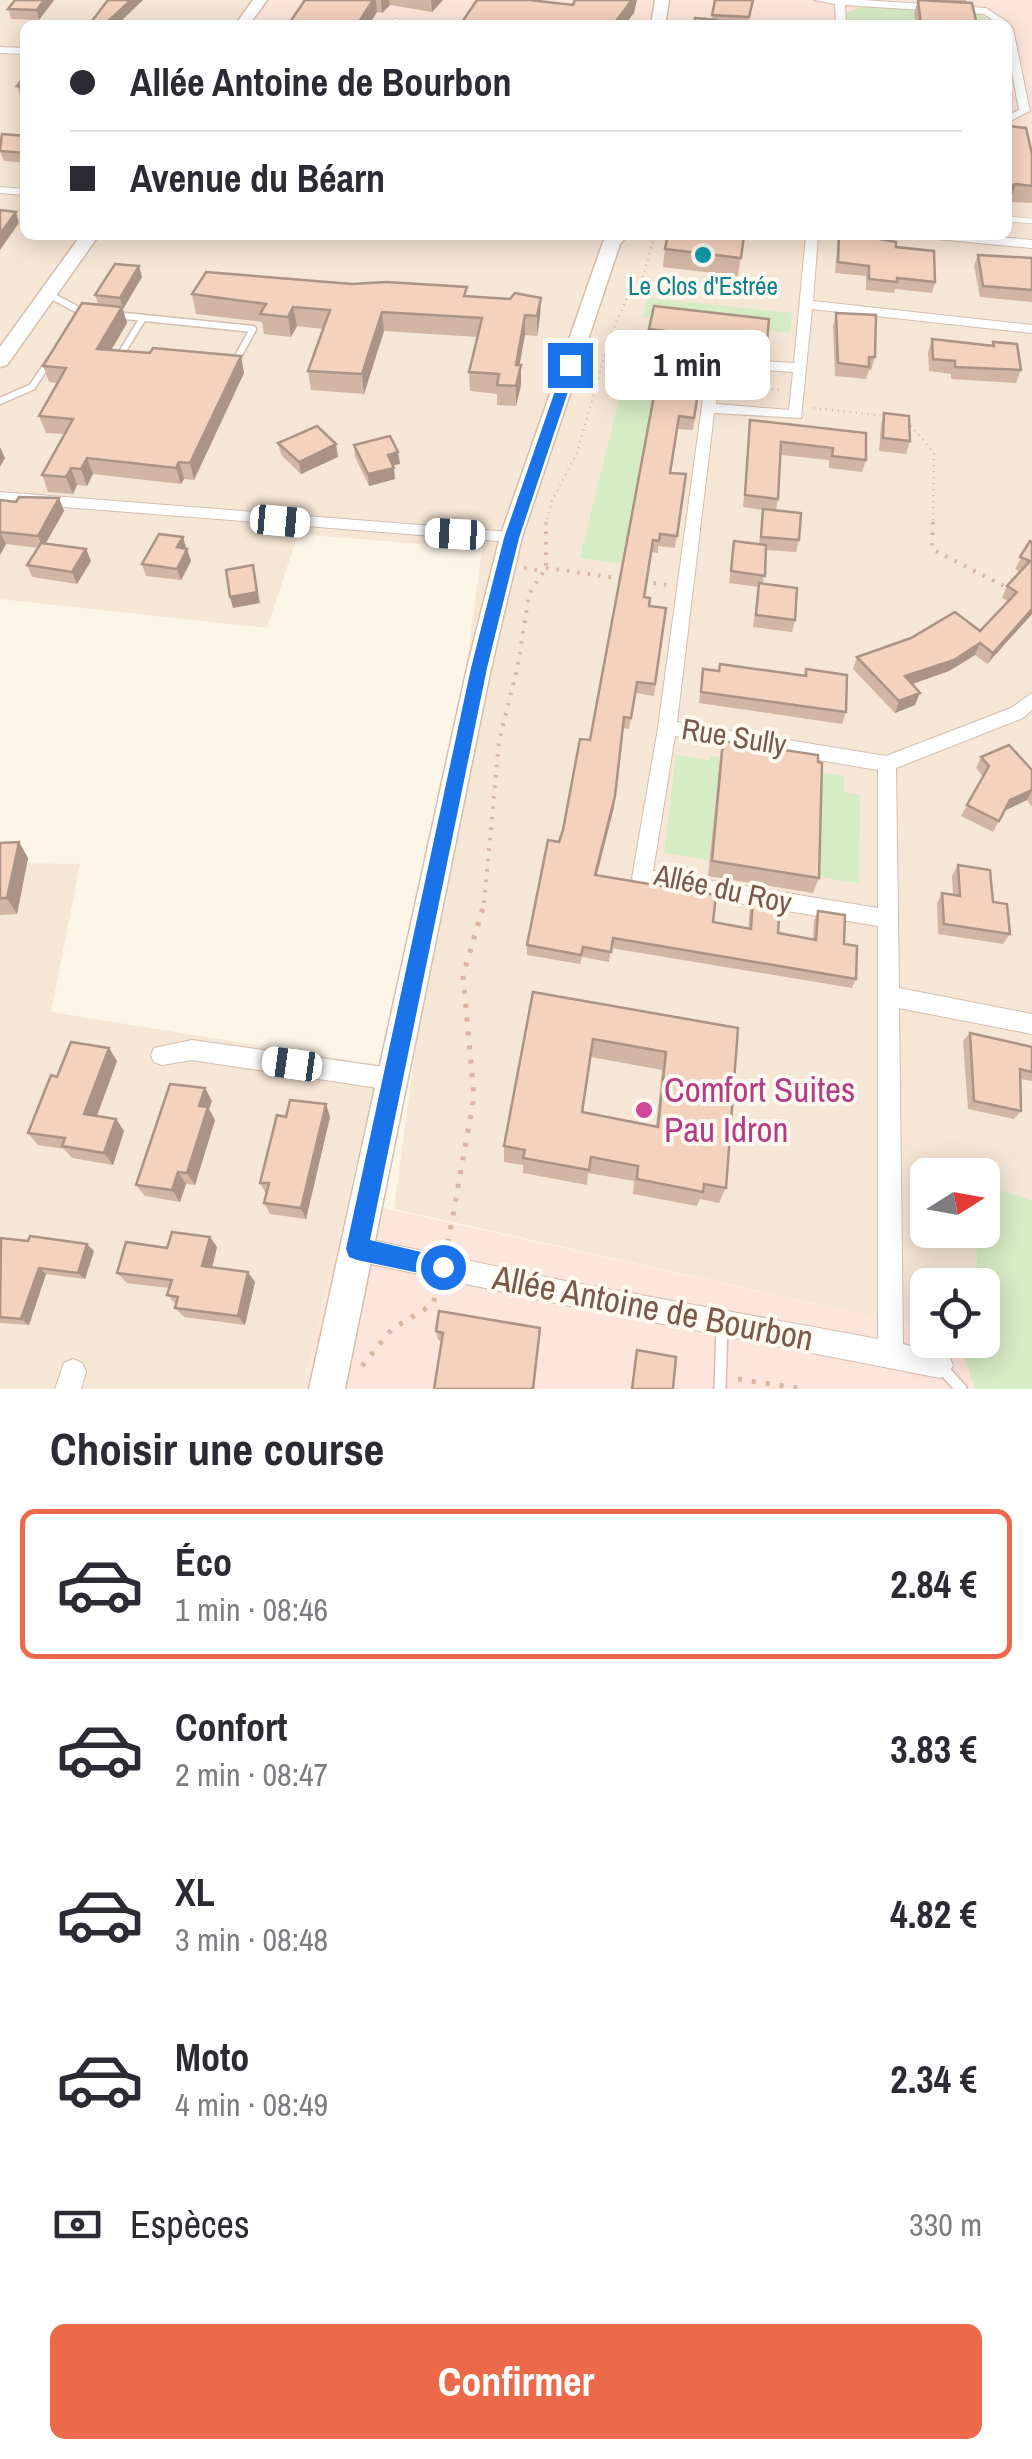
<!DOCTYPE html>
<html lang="fr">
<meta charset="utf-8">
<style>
body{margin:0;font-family:"Archivo Narrow",sans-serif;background:#f2f2f3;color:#2b2b33;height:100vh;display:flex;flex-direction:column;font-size:38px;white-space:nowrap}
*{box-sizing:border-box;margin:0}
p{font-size:32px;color:#7c7c81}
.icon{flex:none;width:55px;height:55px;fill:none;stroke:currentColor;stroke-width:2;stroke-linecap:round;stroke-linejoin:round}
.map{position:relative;height:1389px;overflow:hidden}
.details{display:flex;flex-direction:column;background:#fff;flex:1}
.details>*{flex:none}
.guide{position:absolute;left:20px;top:20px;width:992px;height:220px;border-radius:15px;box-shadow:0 5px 25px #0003;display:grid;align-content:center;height:220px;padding:0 50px;background:#fff}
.needle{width:65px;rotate:79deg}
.fabs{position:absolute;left:910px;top:1158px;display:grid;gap:20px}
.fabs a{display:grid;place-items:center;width:90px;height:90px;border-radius:15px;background:#fff;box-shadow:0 5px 25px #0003;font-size:50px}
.end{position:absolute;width:45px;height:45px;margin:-22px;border:12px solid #1a73e8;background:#fff;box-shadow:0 0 0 5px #fff}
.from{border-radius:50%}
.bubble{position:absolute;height:70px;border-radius:15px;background:#fff;box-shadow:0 5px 25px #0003;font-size:32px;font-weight:700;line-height:70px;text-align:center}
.car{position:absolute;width:30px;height:60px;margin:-30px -15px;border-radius:12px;box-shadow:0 0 8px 2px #0007;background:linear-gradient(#fff 24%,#345 0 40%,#fff 0 76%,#345 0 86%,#fff 0)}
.guide b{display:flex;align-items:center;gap:35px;height:95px;font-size:38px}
.guide b+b{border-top:2px solid #e1e1e2}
.guide i{width:25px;height:25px;background:#2b2b33}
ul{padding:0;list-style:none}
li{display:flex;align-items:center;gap:30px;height:150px;margin:0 20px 15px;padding:0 30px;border:5px solid transparent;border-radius:15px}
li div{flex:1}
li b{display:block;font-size:38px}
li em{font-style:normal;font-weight:700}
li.current{border-color:#ec6949}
li>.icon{width:90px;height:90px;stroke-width:1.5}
h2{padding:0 50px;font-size:45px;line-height:120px}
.pay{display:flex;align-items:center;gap:25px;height:110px;padding:0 50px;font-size:38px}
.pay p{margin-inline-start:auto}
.button{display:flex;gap:20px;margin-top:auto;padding:20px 50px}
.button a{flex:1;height:115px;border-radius:15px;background:#ec6949;color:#fff;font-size:40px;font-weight:700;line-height:115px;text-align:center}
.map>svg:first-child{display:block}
</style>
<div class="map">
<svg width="1032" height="1389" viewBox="0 0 1032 1389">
<rect width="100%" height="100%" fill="#fdf5e8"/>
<g fill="#f6e6d6">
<path d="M0,0H260L242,25H25V235H1008V166L1032,168V1200L983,1185L982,1175H928V1230H975L978,1285H928L927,1329L394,1209L482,549L298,534L267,628L0,599Z"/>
<path d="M0,863L80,864L51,1012L380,1065L303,1389H0Z"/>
</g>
<g fill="#fee5dc">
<path d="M260,0H1032V168L1008,166V25H242Z"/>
<path d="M348,1200L927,1329L928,1340H959L975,1389H303Z"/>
</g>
<g fill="#d6ecc5">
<path d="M865,5L975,12L1000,25L915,20L916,25H847L846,13Z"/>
<path d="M647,298L792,313L790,333L643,317Z"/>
<path d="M631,351L662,358L628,564L580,558Z"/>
<path d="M676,755L709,760L710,756L720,757L709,860L664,853Z"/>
<path d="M813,771L844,776V792L860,795L859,883L813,876Z"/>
<path d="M983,1185L1032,1200V1389H975L959,1340H982V1285H978L975,1230H982Z"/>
</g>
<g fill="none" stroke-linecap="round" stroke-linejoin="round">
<g stroke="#d3beaf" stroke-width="6">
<g id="lane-far2">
<path d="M394,25L396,21"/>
<path d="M1008,219L1032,221"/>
</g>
</g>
<g stroke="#d3beaf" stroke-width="9">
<g id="lane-far1">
<path d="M48,294L82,312L78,318"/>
<path d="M115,315L253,329L234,364"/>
<path d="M129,355L121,354L143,318"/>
<path d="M0,401L32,387L50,360"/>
</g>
</g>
<g stroke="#d3beaf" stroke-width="14">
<g id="lane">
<path d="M943,1369L961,1389"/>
<path d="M720,1389L722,1327"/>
</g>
</g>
<g stroke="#d3beaf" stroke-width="2">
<g id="street">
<path d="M814,0H862L986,8L1009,23L1013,29L1030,111L1008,122V115L1019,110L1008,51V25H1000L984,14L845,5L846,25H836L835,4Z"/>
<path d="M0,47L25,48V54L0,53Z"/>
<path d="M0,187L25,189V195L0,193Z"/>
<path d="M806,235H818L813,301L1032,325V333L812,309L801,418L714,413L677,722L886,756L1011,708L1032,693V710L1023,718L896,768L899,988L1032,1014V1034L899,1008L903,1344L949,1356L953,1365L949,1374L940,1378L565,1305L357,1261L349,1257L345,1249L349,1241L357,1237L565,1281L878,1339V926L642,887L635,884L632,878L658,728L708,362L715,358L794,363ZM721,367L793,372L789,410L716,404ZM675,736L878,770V908L653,871Z"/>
<path d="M931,235H976L1032,240V248L937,239Z"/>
<path d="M0,492L511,532L519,537L511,542L0,502Z"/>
<path d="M192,1040L391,1068L399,1071L402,1079L399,1087L391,1090L192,1060L162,1065L154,1062L151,1055L154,1048Z"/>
<path d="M73,1359L82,1363L86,1372L81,1389H55L64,1363Z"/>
</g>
</g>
<g stroke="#d6beac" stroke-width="3">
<g id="secondary">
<path d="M253,0H267L249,25H235Z"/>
<path d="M655,0H669L665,25H651Z"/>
<path d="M81,235H99L7,365L0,367V347Z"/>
<path d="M609,235H628L620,244L522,537L491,668L345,1389H309L467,668L500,537L603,242Z"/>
</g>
</g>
<g stroke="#dab6a1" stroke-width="2.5" stroke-dasharray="1 5" stroke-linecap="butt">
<path d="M730,385L781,390"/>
<path d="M814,408L884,416"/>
<path d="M907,421L934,453L933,525"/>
<path d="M546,525L552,501L577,453L610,337L632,286L642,281L654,237L660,235"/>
</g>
<g stroke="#dab6a1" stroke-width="4" stroke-dasharray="2.5 8" stroke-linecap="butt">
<path d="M933,522L932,549L1010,589"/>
<path d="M524,568L543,571"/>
<path d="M546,568L624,579"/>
<path d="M643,582L668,585"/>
<path d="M484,903L499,741L518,665L529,594L546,568V522"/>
</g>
<g stroke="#dab6a1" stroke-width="5" stroke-dasharray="4 10" stroke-linecap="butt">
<path d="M448,1243L474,1097L463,975L485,901"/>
<path d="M362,1366L392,1329L433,1304L437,1291"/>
<path d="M738,1379L803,1389"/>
</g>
<use href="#lane-far2" stroke="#fff" stroke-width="5"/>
<use href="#lane-far1" stroke="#fff" stroke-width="6"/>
<use href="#lane" stroke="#fff" stroke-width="11"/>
<use href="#street" fill="#fff" fill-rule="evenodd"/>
<use href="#secondary" fill="#fff" fill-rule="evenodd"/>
</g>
<g fill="#d2b5a3" fill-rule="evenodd">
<path d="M54,0L39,20L11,19L8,9Z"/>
<path d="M305,0H443L432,12L390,5L382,13L377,12L369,25H288Z"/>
<path d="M715,0H754L748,25H694L712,19Z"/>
<path d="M918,0H966V3L977,25H916L914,13Z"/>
<path d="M25,75V96L20,95L17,86Z"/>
<path d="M1008,126L1032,154V203L1008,202Z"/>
<path d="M25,136V163L4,161L0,151Z"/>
<path d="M744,235L738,276L663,267L665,249Z"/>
<path d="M838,235H878L879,239L896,247L935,282L932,293L895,289L894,293L866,290V276L835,273Z"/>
<path d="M978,255L1032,258V302L980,297L974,266Z"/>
<path d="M142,277L123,309L127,323L111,350L241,356L244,373L194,480L184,479L181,484L93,474L87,486L77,485L73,494L48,492L42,475L64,434L46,433L39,416L58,383L49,382L43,366L98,304L95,295Z"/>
<path d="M192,294L467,296L510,299L541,298L540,317L537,336L525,335L519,365L521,385L516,406L497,405V394L470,391L469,372L477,337L384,331L364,394L311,390L308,371L323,329L297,326L291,337L264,334L262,322L196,314Z"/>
<path d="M836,313L875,357L871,370H869L866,379L835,376L833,326Z"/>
<path d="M649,329L767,342L765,354L706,348L693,430L677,429L671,473L686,474L675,548L658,546V553L652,552L644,598L649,606L666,608L654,696L636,693L629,729L623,728L614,807L597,875L713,922L748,929L750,909L753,898L778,933L813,939L814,921L818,911L844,944L856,979L852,988L611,948L609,962L582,957L580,964L527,955V945L590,740L664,343L648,341Z"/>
<path d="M932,339L992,346L993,342L1021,370L1016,383L951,379V374L929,371L928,352Z"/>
<path d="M884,413L910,441L906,454L879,451L881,425Z"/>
<path d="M750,420L866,460L862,472L829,468V460L781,455L778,499L776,510L799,540L796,552L766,550L763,584L795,620L792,632L753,627L758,587L729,583L734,541L759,544L763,510L743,507Z"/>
<path d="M278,443L338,457L301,474L281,455Z"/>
<path d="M354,445L400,464L393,465L395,479L369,486L355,457Z"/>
<path d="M59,498L64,511L46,543L86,549L91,561L77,584L32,577L27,565L38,548L6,544L0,555V500L16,502Z"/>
<path d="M183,537L191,561L181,580L146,576L142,564Z"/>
<path d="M1030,541L1032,614L987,664L975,655L949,671L912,684L915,705L895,713L853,669L857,657L980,631L1008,601L1002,598L1007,586L1021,572L1015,569Z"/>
<path d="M703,669L804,676L806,669L846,712L842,724L699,703Z"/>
<path d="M723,741L819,878L813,893L708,876L720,757Z"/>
<path d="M981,757L1032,770V807L1027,800L1004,811L993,832L961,816L983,777L976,768Z"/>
<path d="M19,842L28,858L17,914L0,915V843Z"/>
<path d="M958,865L993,902L1010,934L1003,944L938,934L937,903L942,893L953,895L952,876Z"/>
<path d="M533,992L738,1028L726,1188L719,1203L700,1199L697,1206L633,1194L634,1181L588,1173L587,1185L523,1173V1165L504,1162V1146ZM591,1057L662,1070L656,1126L583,1113Z"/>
<path d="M970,1033L1032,1047V1081L1020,1079L1021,1111L1014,1119L968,1109L963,1041Z"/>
<path d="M109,1048L117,1061L97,1116L116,1119L124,1131L113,1165L72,1158L64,1149L38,1145L28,1133L57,1077Z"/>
<path d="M212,1101L209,1109L215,1120L195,1185L186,1184L180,1202L145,1196L136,1185Z"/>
<path d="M326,1104L330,1117L306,1219L270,1214L264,1203L266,1194L260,1183L286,1117Z"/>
<path d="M28,1241L94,1251L85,1279L46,1274L29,1325L0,1323V1242Z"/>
<path d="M217,1247L212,1267L255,1282L245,1325L184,1317L175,1308L176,1304L167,1295L169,1288L127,1283L117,1273L167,1248Z"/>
<path d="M540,1328L442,1341L438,1340L436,1331Z"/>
</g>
<g fill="#ab9485">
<path d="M44,0H54L39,20L37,10Z"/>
<path d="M131,0H143L117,25H104Z"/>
<path d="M373,0H376L377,12L369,25H357Z"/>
<path d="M381,0H389L390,5L382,13Z"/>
<path d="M431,0H443L432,12Z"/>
<path d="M632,0H637L634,13L625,25H613Z"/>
<path d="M1016,184L1010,201L1008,202V186Z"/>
<path d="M16,212L19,223L0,250V234Z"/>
<path d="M139,266L142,277L123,309L120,298Z"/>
<path d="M541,298L540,317L537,336V316Z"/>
<path d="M122,307L127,323L102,366L97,349Z"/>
<path d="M293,307L297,326L291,337L288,317Z"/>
<path d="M382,312L384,331L364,394L362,374Z"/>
<path d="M525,315V335L516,384V365Z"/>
<path d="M241,356L244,373L194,480L190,463Z"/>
<path d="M521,365V385L516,406V386Z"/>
<path d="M336,444L338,457L301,474L299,462Z"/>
<path d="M0,447L5,458L0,467Z"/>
<path d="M398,452L400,464L389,466L388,455Z"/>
<path d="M87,458L93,474L87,486L81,469Z"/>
<path d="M179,462L184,479L181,484L176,468Z"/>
<path d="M71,468L77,485L73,494L66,477Z"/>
<path d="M394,468L395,479L369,486L368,474Z"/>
<path d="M59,498L64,511L43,548L38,536Z"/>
<path d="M0,532L6,544L0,555Z"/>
<path d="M183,537L186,549L177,547Z"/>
<path d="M86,549L91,561L77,584L72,572Z"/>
<path d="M187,549L191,561L181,580L177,569Z"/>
<path d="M253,565L260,603L233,608L230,597Z"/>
<path d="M1032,609V614L987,664L993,653Z"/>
<path d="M980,643L975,655L949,671L901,688L905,676Z"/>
<path d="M920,693L915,705L895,713L899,701Z"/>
<path d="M1032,790L1027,800L1004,811L1010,800Z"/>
<path d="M615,796L614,807L594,885L595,875Z"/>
<path d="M19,842L28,858L17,914L7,898Z"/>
<path d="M109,1048L117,1061L93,1126L84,1114Z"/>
<path d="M205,1088L212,1101L209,1109L215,1120L195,1185L187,1173L199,1106Z"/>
<path d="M326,1104L330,1117L306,1219L301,1208Z"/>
<path d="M116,1119L124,1131L113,1165L104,1153Z"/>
<path d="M178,1172L186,1184L180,1202L172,1190Z"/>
<path d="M210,1237L217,1247L210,1276L202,1266Z"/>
<path d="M87,1244L94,1251L85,1279L78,1273Z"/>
<path d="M39,1268L46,1274L29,1325L21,1319Z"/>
<path d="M248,1272L255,1282L245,1325L238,1316Z"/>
</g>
<g fill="#f4d3be" stroke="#ab9485" stroke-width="2.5" fill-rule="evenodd">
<path d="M15,0H44L37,10L8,9Z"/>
<path d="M108,0H131L104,25H89Z"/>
<path d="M305,0H373L357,25H288Z"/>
<path d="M477,0H529L573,5L575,0H632L613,25H460Z"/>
<path d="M715,0H753L749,17L712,15Z"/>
<path d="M918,0L972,3L977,25H921Z"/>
<path d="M695,18L717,20V25H694Z"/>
<path d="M25,75V87L17,86Z"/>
<path d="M1008,126L1026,128L1032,154V186L1016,184L1008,186Z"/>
<path d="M2,134L25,136V153L0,151Z"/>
<path d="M0,210L16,212L0,234Z"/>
<path d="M668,235H744L741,258L665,249Z"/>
<path d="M839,235H878L879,239L896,242V247L934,251L935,282L897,278V282L869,279V266L838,262Z"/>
<path d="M978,255L1032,258V290L983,286Z"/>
<path d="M115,264L139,266L120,298L95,295Z"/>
<path d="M206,272L352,284L387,282L467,287L464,296L510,299L515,293L541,298L537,316L525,315L516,365H521L516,386L497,385L499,374L469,372L482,318L382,312L362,374L308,371L330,310L293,307L288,317L260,314L266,304L192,294Z"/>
<path d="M82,303L122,307L97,349L150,353L153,348L241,356L190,463L179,462L176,468L87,458L81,469L71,468L66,477L42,475L73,419L39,416L66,368L43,366Z"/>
<path d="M654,306L769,319L767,342L707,336L694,418L679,416L670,473L686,474L677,536L660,534L659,541L653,540L644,597L650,598L649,606L666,608L655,684L637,682L631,718L624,717L615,796L595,875L716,895L713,922L751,929L753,898L780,903L778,933L816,940L818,911L845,915L844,944L857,946L856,979L613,938L611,952L583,947L581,955L527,945L548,840L559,842L563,830L580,739L590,740L666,331L649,329Z"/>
<path d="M836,313L876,315L875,357H869V367L838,363Z"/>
<path d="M932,339L994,346L993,342L1017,344L1021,370L955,367V361L933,359Z"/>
<path d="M884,413L909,416L910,441L883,438Z"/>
<path d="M750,420L866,433V460L832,456L833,448L781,442L778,499L745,495Z"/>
<path d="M317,426L336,444L299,462L278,443Z"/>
<path d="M390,436L398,452L388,455L394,468L368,474L354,445Z"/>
<path d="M19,497L59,498L38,536L0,532V500L16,502Z"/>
<path d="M763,509L801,513L799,540L761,537Z"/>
<path d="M159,534L183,537L177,547L187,549L177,569L142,564Z"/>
<path d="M734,541L766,545L765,576L731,571Z"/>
<path d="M1030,541L1032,542V609L993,653L980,643L954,660L905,676L920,693L899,701L857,657L911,638L955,612L980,631L1017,592L1007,586L1030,561L1020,557Z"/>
<path d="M41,543L86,549L72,572L27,565Z"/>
<path d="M253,565L257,592L230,597L226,570Z"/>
<path d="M759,583L797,588L795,620L756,615Z"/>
<path d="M720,664L806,676V669L847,675L846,712L701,692L703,669L719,671Z"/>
<path d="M723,741L818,755V762L822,763L819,878L712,861Z"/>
<path d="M1009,745L1032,770V790L1010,800L999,821L967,805L989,766L981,757Z"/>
<path d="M19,842L7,898H0V843Z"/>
<path d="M958,865L990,870L993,902L1007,904L1010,934L944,924L942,893L960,896Z"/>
<path d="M533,992L738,1028L726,1188L704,1184L703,1192L637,1179L638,1166L591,1157L589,1170L523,1158L525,1150L504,1146ZM593,1039L666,1052L658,1127L582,1112Z"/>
<path d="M970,1033L1032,1047V1072L1020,1069L1021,1111L974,1101Z"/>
<path d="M71,1042L109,1048L84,1114L116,1119L104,1153L62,1146L65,1138L28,1133L51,1075L57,1077Z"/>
<path d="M170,1084L205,1088L199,1106L208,1107L187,1173L178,1172L172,1190L136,1185Z"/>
<path d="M290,1100L326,1104L301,1208L264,1203L269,1183H260L277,1115L286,1117Z"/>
<path d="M172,1232L210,1237L202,1266L248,1272L238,1316L175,1308L178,1297L167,1295L172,1280L117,1273L126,1242L167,1248Z"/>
<path d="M30,1236L87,1244L78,1273L39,1268L21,1319L0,1317L1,1238L28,1241Z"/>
<path d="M439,1311L540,1328L533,1389H434L443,1333L436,1331Z"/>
<path d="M637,1350L676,1357L673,1389H632Z"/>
</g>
<path fill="#1a73e8" d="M570,361L577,365L519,538L487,668L370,1240L451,1259L454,1267L451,1275L443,1278L357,1260L349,1257L346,1249L471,668L504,538L564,365Z"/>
<circle fill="#0f9aa8" stroke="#fff9f0" stroke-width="4" cx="703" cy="255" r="10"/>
<circle fill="#d1479c" stroke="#fff9f0" stroke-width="4" cx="644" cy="1110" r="10"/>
<g text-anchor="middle" stroke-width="8" stroke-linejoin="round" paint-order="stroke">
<g font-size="25" fill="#0d838f" stroke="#fff9f0">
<text x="703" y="295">Le Clos d'Estrée</text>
</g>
<g font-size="30" fill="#795a4a" stroke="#fff9f0">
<text transform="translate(734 737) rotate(9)" y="10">Rue Sully</text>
<text transform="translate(723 889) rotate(12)" y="10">Allée du Roy</text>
</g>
<g font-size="35" fill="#b23c85" stroke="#fff9f0" text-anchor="start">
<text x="664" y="1102">Comfort Suites<tspan x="664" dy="40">Pau Idron</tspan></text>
</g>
<g font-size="35" fill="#795a4a" stroke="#fff9f0">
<text transform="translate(653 1308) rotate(11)" y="12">Allée Antoine de Bourbon</text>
</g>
</g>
</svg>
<div class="fabs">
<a><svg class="needle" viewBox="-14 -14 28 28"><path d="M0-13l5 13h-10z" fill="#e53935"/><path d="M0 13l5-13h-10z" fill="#7c7c81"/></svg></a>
<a><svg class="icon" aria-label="locate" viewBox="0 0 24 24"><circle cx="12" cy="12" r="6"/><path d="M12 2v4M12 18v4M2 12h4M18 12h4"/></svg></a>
</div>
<i class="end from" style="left:443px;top:1267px"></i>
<i class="end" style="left:570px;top:365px"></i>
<div class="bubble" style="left:605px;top:330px;width:165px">1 min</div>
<i class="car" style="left:280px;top:521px;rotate:95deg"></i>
<i class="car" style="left:455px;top:534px;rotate:273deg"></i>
<i class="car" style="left:292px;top:1064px;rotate:278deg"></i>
<div class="guide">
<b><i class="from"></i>Allée Antoine de Bourbon</b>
<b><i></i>Avenue du Béarn</b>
</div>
</div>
<section class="details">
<h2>Choisir une course</h2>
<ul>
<li class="current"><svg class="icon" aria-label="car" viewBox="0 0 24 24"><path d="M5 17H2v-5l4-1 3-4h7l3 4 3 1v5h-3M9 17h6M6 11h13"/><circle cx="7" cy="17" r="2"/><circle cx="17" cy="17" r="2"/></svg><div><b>Éco</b><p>1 min · 08:46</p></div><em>2.84 €</em></li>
<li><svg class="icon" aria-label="car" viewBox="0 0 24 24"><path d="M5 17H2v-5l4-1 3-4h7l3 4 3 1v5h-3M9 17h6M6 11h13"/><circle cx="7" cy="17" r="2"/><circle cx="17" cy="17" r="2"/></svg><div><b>Confort</b><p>2 min · 08:47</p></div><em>3.83 €</em></li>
<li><svg class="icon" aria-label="car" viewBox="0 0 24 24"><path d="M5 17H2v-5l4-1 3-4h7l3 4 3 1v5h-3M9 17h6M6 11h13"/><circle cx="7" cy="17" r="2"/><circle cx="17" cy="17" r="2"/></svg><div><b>XL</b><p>3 min · 08:48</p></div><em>4.82 €</em></li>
<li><svg class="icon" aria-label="car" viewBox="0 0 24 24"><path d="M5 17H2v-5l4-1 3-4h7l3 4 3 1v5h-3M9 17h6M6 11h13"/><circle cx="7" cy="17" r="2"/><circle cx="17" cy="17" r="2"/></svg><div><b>Moto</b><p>4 min · 08:49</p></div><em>2.34 €</em></li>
</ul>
<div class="pay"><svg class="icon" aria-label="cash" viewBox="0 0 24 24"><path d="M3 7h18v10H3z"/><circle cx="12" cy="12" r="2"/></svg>Espèces<p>330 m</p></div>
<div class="button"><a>Confirmer</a></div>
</section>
